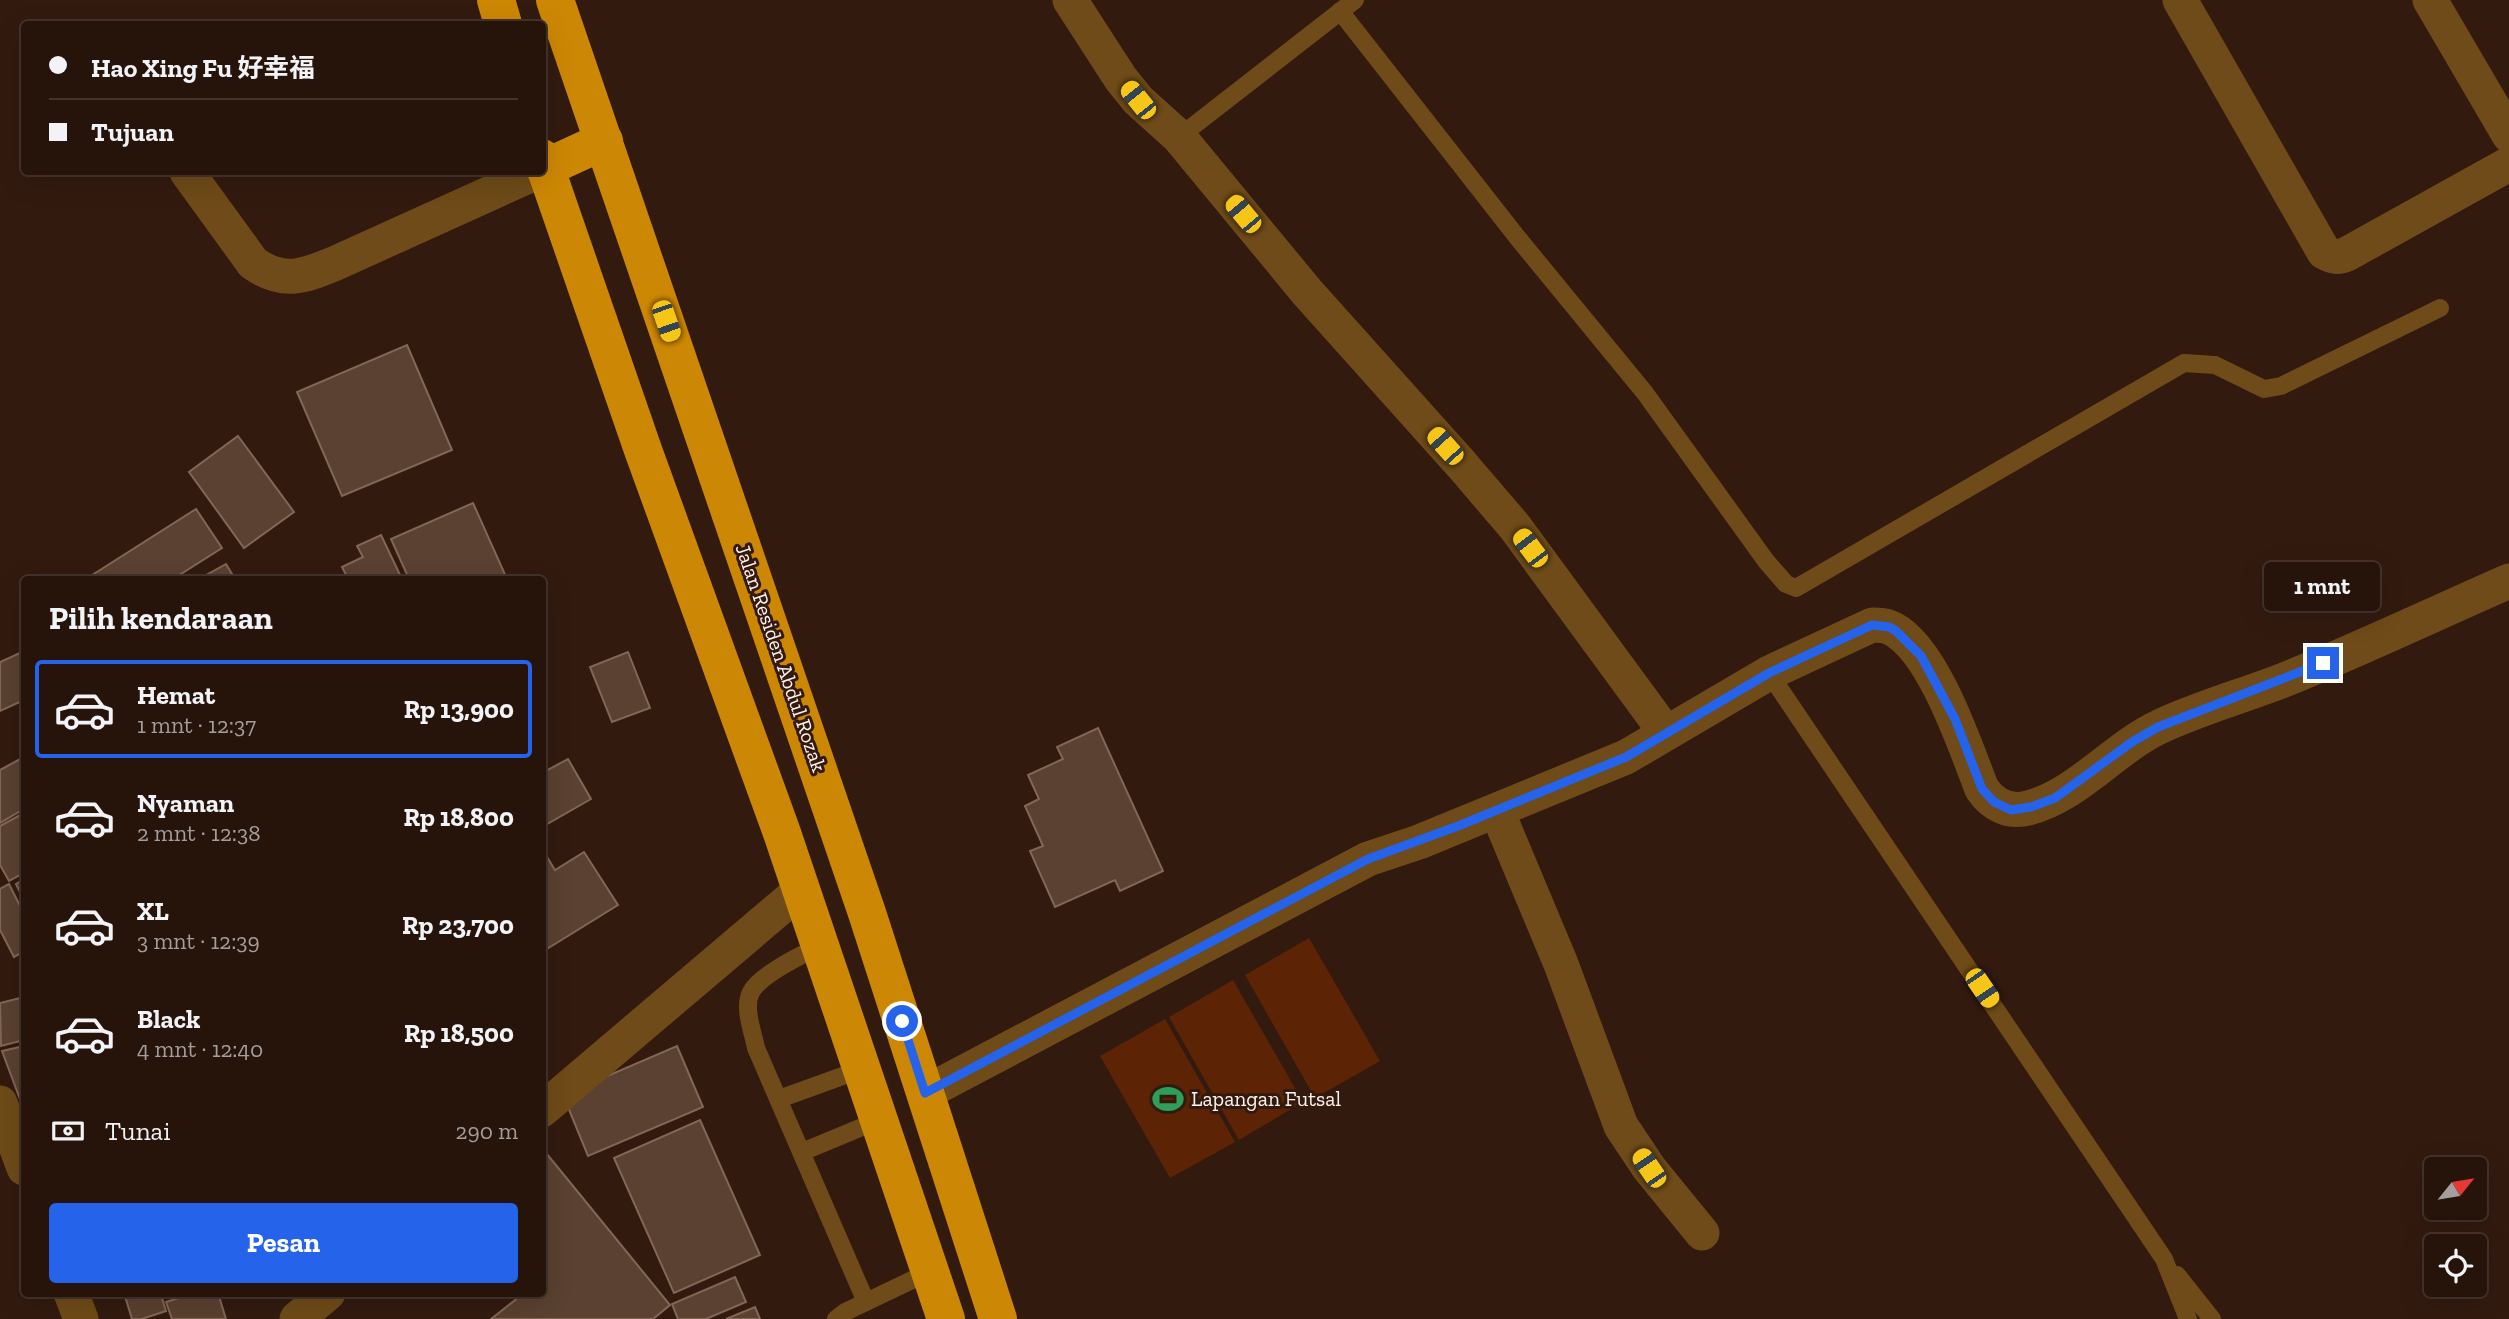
<!DOCTYPE html>
<html lang="id">
<meta charset="utf-8">
<style>
body{margin:0;font-family:"Zilla Slab","Noto Sans SC",serif;background:#2e1d14;color:#f1f3f6;height:100vh;display:flex;flex-direction:column;font-size:26px;white-space:nowrap}
*{box-sizing:border-box;margin:0}
p{font-size:23px;color:#a49e9d}
.icon{flex:none;width:38px;height:38px;fill:none;stroke:currentColor;stroke-width:2;stroke-linecap:round;stroke-linejoin:round}
.map{position:relative;flex:1;overflow:hidden}
.panel{position:absolute;left:21px;top:576px;width:525px;height:721px;display:flex;flex-direction:column;background:#26140b;border-radius:7px;box-shadow:0 7px 28px #0002,0 0 0 2px #42332c}
.panel>*{flex:none}
.hud{position:absolute;left:21px;top:21px;width:525px;height:154px;border-radius:7px;box-shadow:0 7px 28px #0002,0 0 0 2px #42332c;display:grid;align-content:center;height:154px;padding:0 28px;background:#26140b}
.needle{width:46px;rotate:60deg}
.buttons{position:absolute;left:2424px;top:1157px;display:grid;gap:14px}
.buttons a{display:grid;place-items:center;width:63px;height:63px;border-radius:7px;background:#26140b;box-shadow:0 7px 28px #0002,0 0 0 2px #42332c;font-size:35px}
.end{position:absolute;width:32px;height:32px;margin:-16px;border:9px solid #2563eb;background:#fff;box-shadow:0 0 0 4px #fff}
.from{border-radius:50%}
.bubble{position:absolute;height:49px;border-radius:7px;background:#26140b;box-shadow:0 7px 28px #0002,0 0 0 2px #42332c;font-size:23px;font-weight:700;line-height:49px;text-align:center}
.car{position:absolute;width:21px;height:42px;margin:-21px -10px;border-radius:9px;box-shadow:0 0 5px 2px #0007;background:linear-gradient(#f5c518 24%,#345 0 40%,#f5c518 0 76%,#345 0 86%,#f5c518 0)}
.hud b{display:flex;align-items:center;gap:24px;height:66px;font-size:26px}
.hud b+b{border-top:2px solid #42332c}
.hud i{width:18px;height:18px;background:#f1f3f6}
ul{padding:0;list-style:none}
li{display:flex;align-items:center;gap:21px;height:98px;margin:0 14px 10px;padding:0 14px;border:4px solid transparent;border-radius:7px}
li div{flex:1}
li b{display:block;font-size:26px}
li em{font-style:normal;font-weight:700}
li.active{border-color:#2563eb}
li>.icon{width:63px;height:63px;stroke-width:1.5}
h2{padding:0 28px;font-size:32px;line-height:84px}
.pay{display:flex;align-items:center;gap:18px;height:77px;padding:0 28px;font-size:26px}
.pay p{margin-inline-start:auto}
.cta{display:flex;gap:14px;margin-top:auto;padding:14px 28px}
.cta a{flex:1;height:80px;border-radius:7px;background:#2563eb;color:#fff;font-size:28px;font-weight:700;line-height:80px;text-align:center}
.map>svg:first-child{display:block}
</style>
<div class="map">
<svg width="2509" height="1319" viewBox="0 0 2509 1319">
<rect width="100%" height="100%" fill="#321a0f"/>
<g fill="#5c2305">
<path d="M1309,938L1380,1061L1315,1098L1245,975Z"/>
<path d="M1233,980L1303,1102L1239,1140L1169,1017Z"/>
<path d="M1165,1019L1235,1142L1170,1178L1100,1056Z"/>
</g>
<g fill="#5a4131" stroke="#826656" stroke-width="2">
<path d="M407,345L452,450L342,496L297,392Z"/>
<path d="M238,436L294,512L244,548L189,472Z"/>
<path d="M473,503L507,579H409L391,539Z"/>
<path d="M196,509L222,548L173,579H86Z"/>
<path d="M381,535L402,579H348L342,567L363,557L357,546Z"/>
<path d="M226,564L235,579H199Z"/>
<path d="M24,651V700L0,711V662Z"/>
<path d="M628,652L650,708L612,722L590,667Z"/>
<path d="M1098,728L1163,871L1120,891L1115,880L1055,907L1030,851L1043,846L1025,806L1039,799L1028,775L1063,759L1057,747Z"/>
<path d="M24,757V809L0,823V770Z"/>
<path d="M568,759L591,799L542,827V773Z"/>
<path d="M24,813V873L9,881L0,865V826Z"/>
<path d="M544,852L555,870L584,852L618,905L542,952Z"/>
<path d="M24,879V900L16,884Z"/>
<path d="M9,884L24,914V951L14,957L0,930V889Z"/>
<path d="M24,997V1040L1,1046L0,1003Z"/>
<path d="M24,1046V1110L2,1051Z"/>
<path d="M677,1046L703,1107L588,1156L563,1095Z"/>
<path d="M700,1120L760,1255L674,1293L614,1158Z"/>
<path d="M542,1148L670,1305L653,1319H491L519,1297L516,1293H542Z"/>
<path d="M735,1277L746,1302L706,1319H678L672,1304Z"/>
<path d="M124,1293H175L162,1298L166,1311L142,1319H132Z"/>
<path d="M181,1293H218L226,1319H172L166,1302L182,1297Z"/>
<path d="M755,1307L760,1319H726Z"/>
</g>
<g fill="none" stroke-linecap="round" stroke-linejoin="round">
<g stroke="#6e4b18" stroke-width="18">
<path d="M1340,11L1517,237L1645,393L1766,561L1786,584L1796,588L2184,363L2215,365L2264,389L2281,386L2440,308"/>
<path d="M1179,137L1355,0"/>
<path d="M1769,673L2164,1259L2188,1319"/>
<path d="M821,945C802,955 761,974 751,992C743,1008 753,1032 756,1048L866,1302"/>
<path d="M779,1099L862,1069"/>
<path d="M802,1152L879,1120"/>
<path d="M2177,1275L2212,1319"/>
<path d="M836,1319L845,1312L931,1271"/>
</g>
<g stroke="#6e4b18" stroke-width="35">
<path d="M1070,0L1121,79L1138,100L1179,137L1307,292L1462,465L1515,527L1666,733"/>
<path d="M2180,0L2324,252C2333,257 2338,258 2347,254L2509,164"/>
<path d="M2430,0L2509,135"/>
<path d="M187,172L253,263C284,285 304,276 336,263L537,172"/>
<path d="M1497,811L1561,964L1621,1126L1649,1168L1702,1233"/>
<path d="M925,1093L1368,859L1419,842L1626,757L1769,673L1872,625C1879,625 1886,625 1893,629C1934,651 1965,746 1982,789C1993,805 2009,813 2028,808C2078,795 2113,749 2159,727C2199,708 2243,696 2284,680C2360,649 2434,614 2509,581"/>
<path d="M0,1103L24,1168"/>
<path d="M542,1110L801,890"/>
<path d="M71,1293L81,1319"/>
<path d="M297,1319L328,1293"/>
</g>
<g stroke="#cc8704" stroke-width="38">
<path d="M496,0L503,24"/>
<path d="M555,0L867,913L998,1319"/>
<path d="M542,158L643,450L782,833L946,1319"/>
<path d="M545,168L604,141"/>
</g>
</g>
<g fill="none" stroke-linecap="round" stroke-linejoin="round">
<path stroke="#2563eb" stroke-width="9" d="M902,1021L925,1093L1368,859L1458,826L1626,757L1769,673L1872,625L1889,627L1896,631L1921,656L1955,719L1982,789L1994,802L2011,810L2031,807L2055,798L2132,742L2158,727L2323,663"/>
</g>
<defs>
<g id="stadium-bare" transform="scale(2.415)"><path d="M0-5a6.5 5 0 1 0 0 10a6.5 5 0 1 0 0-10ZM-3.5-1.8h7v3.6h-7Z" fill="#2e9e5b" stroke="#321a0f" stroke-width="2.5" paint-order="stroke"/></g>
</defs>
<g fill-rule="evenodd">
<use href="#stadium-bare" x="1168" y="1099"/>
</g>
<g text-anchor="middle" stroke-width="6" stroke-linejoin="round" paint-order="stroke">
<g font-size="21" fill="#fff1eb" stroke="#321a0f">
<text transform="translate(781 658) rotate(71)" y="7">Jalan Residen Abdul Rozak</text>
</g>
<g font-size="21" fill="#fff1eb" stroke="#321a0f" text-anchor="start">
<text x="1191" y="1106">Lapangan Futsal</text>
</g>
</g>
</svg>
<div class="buttons">
<a><svg class="needle" viewBox="-14 -14 28 28"><path d="M0-13l5 13h-10z" fill="#e53935"/><path d="M0 13l5-13h-10z" fill="#a49e9d"/></svg></a>
<a><svg class="icon" aria-label="locate" viewBox="0 0 24 24"><circle cx="12" cy="12" r="6"/><path d="M12 2v4M12 18v4M2 12h4M18 12h4"/></svg></a>
</div>
<i class="end from" style="left:902px;top:1021px"></i>
<i class="end" style="left:2323px;top:663px"></i>
<div class="bubble" style="left:2264px;top:562px;width:116px">1 mnt</div>
<i class="car" style="left:1138px;top:100px;rotate:321deg"></i>
<i class="car" style="left:1243px;top:214px;rotate:320deg"></i>
<i class="car" style="left:666px;top:321px;rotate:161deg"></i>
<i class="car" style="left:1445px;top:446px;rotate:318deg"></i>
<i class="car" style="left:1530px;top:548px;rotate:323deg"></i>
<i class="car" style="left:1982px;top:988px;rotate:146deg"></i>
<i class="car" style="left:1649px;top:1168px;rotate:326deg"></i>
<div class="hud">
<b><i class="from"></i>Hao Xing Fu 好幸福</b>
<b><i></i>Tujuan</b>
</div>
<section class="panel">
<h2>Pilih kendaraan</h2>
<ul>
<li class="active"><svg class="icon" aria-label="car" viewBox="0 0 24 24"><path d="M5 17H2v-5l4-1 3-4h7l3 4 3 1v5h-3M9 17h6M6 11h13"/><circle cx="7" cy="17" r="2"/><circle cx="17" cy="17" r="2"/></svg><div><b>Hemat</b><p>1 mnt · 12:37</p></div><em>Rp 13,900</em></li>
<li><svg class="icon" aria-label="car" viewBox="0 0 24 24"><path d="M5 17H2v-5l4-1 3-4h7l3 4 3 1v5h-3M9 17h6M6 11h13"/><circle cx="7" cy="17" r="2"/><circle cx="17" cy="17" r="2"/></svg><div><b>Nyaman</b><p>2 mnt · 12:38</p></div><em>Rp 18,800</em></li>
<li><svg class="icon" aria-label="car" viewBox="0 0 24 24"><path d="M5 17H2v-5l4-1 3-4h7l3 4 3 1v5h-3M9 17h6M6 11h13"/><circle cx="7" cy="17" r="2"/><circle cx="17" cy="17" r="2"/></svg><div><b>XL</b><p>3 mnt · 12:39</p></div><em>Rp 23,700</em></li>
<li><svg class="icon" aria-label="car" viewBox="0 0 24 24"><path d="M5 17H2v-5l4-1 3-4h7l3 4 3 1v5h-3M9 17h6M6 11h13"/><circle cx="7" cy="17" r="2"/><circle cx="17" cy="17" r="2"/></svg><div><b>Black</b><p>4 mnt · 12:40</p></div><em>Rp 18,500</em></li>
</ul>
<div class="pay"><svg class="icon" aria-label="cash" viewBox="0 0 24 24"><path d="M3 7h18v10H3z"/><circle cx="12" cy="12" r="2"/></svg>Tunai<p>290 m</p></div>
<div class="cta"><a>Pesan</a></div>
</section>
</div>
